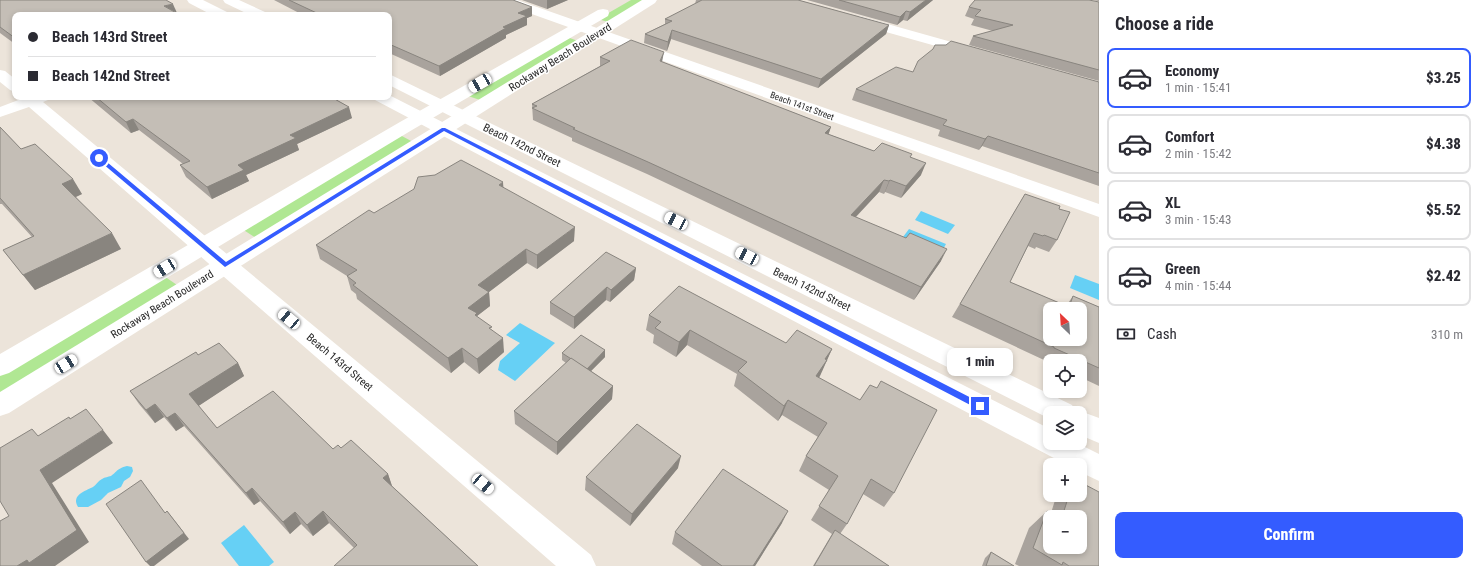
<!DOCTYPE html>
<meta charset="utf-8">
<style>
body{margin:0;font-family:"Roboto Condensed",sans-serif;background:#f7f7f7;color:#2b2b33;height:100vh;display:flex;flex-direction:column;font-size:15px;white-space:nowrap}
*{box-sizing:border-box;margin:0}
p{font-size:13px;color:#7c7c81}
.icon{flex:none;width:22px;height:22px;fill:none;stroke:currentColor;stroke-width:2;stroke-linecap:round;stroke-linejoin:round}
.map{position:relative;flex:1;overflow:hidden}
.details{display:flex;flex-direction:column;background:#fff;width:380px}
.details>*{flex:none}
.top-card{position:absolute;left:12px;top:12px;width:380px;height:88px;border-radius:8px;box-shadow:0 2px 6px #0003;display:grid;align-content:center;height:88px;padding:0 16px;background:#fff}
.needle{width:26px;rotate:335deg}
.controls{position:absolute;left:1043px;top:302px;display:grid;gap:8px}
.controls a{display:grid;place-items:center;width:44px;height:44px;border-radius:8px;background:#fff;box-shadow:0 2px 6px #0003;font-size:20px}
.end{position:absolute;width:18px;height:18px;margin:-9px;border:5px solid #345cff;background:#fff;box-shadow:0 0 0 2px #fff}
.from{border-radius:50%}
.bubble{position:absolute;height:28px;border-radius:8px;background:#fff;box-shadow:0 2px 6px #0003;font-size:13px;font-weight:800;line-height:28px;text-align:center}
.car{position:absolute;width:12px;height:24px;margin:-12px -6px;border-radius:5px;box-shadow:0 0 3px 1px #0007;background:linear-gradient(#fff 24%,#345 0 40%,#fff 0 76%,#345 0 86%,#fff 0)}
.top-card b{display:flex;align-items:center;gap:14px;height:38px;font-size:15px}
.top-card b+b{border-top:1px solid #e1e1e2}
.top-card i{width:10px;height:10px;background:#2b2b33}
ul{padding:0;list-style:none}
li{display:flex;align-items:center;gap:12px;height:60px;margin:0 8px 6px;padding:0 8px;border:2px solid #e1e1e2;border-radius:8px}
li div{flex:1}
li b{display:block;font-size:15px}
li em{font-style:normal;font-weight:800}
li.on{border-color:#345cff}
li>.icon{width:36px;height:36px;stroke-width:1.5}
h2{padding:0 16px;font-size:18px;line-height:48px}
.pay{display:flex;align-items:center;gap:10px;height:44px;padding:0 16px;font-size:15px}
.pay p{margin-inline-start:auto}
.action{display:flex;gap:8px;margin-top:auto;padding:8px 16px}
.action a{flex:1;height:46px;border-radius:8px;background:#345cff;color:#fff;font-size:16px;font-weight:800;line-height:46px;text-align:center}
main{display:flex;flex:1;min-height:0}
.map>svg:first-child{display:block}
</style>
<main>
<div class="map">
<svg width="1099" height="566" viewBox="0 0 1099 566">
<rect width="100%" height="100%" fill="#ece4da"/>
<g fill="#b0e793">
<path d="M631,0H644L608,22L598,19Z"/>
<path d="M567,37L578,41L480,100L468,96Z"/>
<path d="M400,135L413,142L256,238L242,229Z"/>
<path d="M164,276L177,285L0,393V374Z"/>
</g>
<g fill="#66d0f5">
<path d="M921,211L955,225L948,234L915,220Z"/>
<path d="M909,229L946,244L941,253L903,237Z"/>
<path d="M1075,275L1099,284V300L1070,288Z"/>
<path d="M520,323L555,343L515,381L498,370L500,361L520,343L506,335Z"/>
<path d="M127,466L132,467L133,471L130,477L124,481L121,487L108,493L101,500L88,507H78C71,495 85,491 93,487C96,485 98,481 102,479C105,477 108,477 111,476C118,471 116,469 127,466Z"/>
<path d="M244,525L274,562L269,566H239L221,543Z"/>
</g>
<g fill="none" stroke-linecap="round" stroke-linejoin="round">
<g fill="#fff" fill-rule="evenodd">
<path d="M187,0H203L227,12L228,15H212L189,3Z"/>
<path d="M223,0H239L265,12L266,15H250L225,3Z"/>
<path d="M499,0H517L1099,204V217L501,3Z"/>
<path d="M859,16L980,50L982,53L980,56L975,57L854,23L852,20L854,17Z"/>
<path d="M0,70L5,71L15,79V92L10,90L0,82Z"/>
<path d="M389,74L1072,405L1076,412L1080,411L1099,418V443L1080,435V413H1050V419L389,85Z"/>
<path d="M389,95L1050,429V443H1077L1099,454V481L1080,472V465H1067L375,100L373,97H389Z"/>
<path d="M19,97H50L48,100L43,102L591,555L596,566H556L29,107L0,117V107L21,99Z"/>
</g>
<g fill="#fff" fill-rule="evenodd">
<path d="M642,0H657L655,3L9,413L0,416V392Z"/>
<path d="M603,9L608,10L609,13L608,16L412,130L9,373L0,376V354L400,122L598,10Z"/>
</g>
</g>
<g fill="#a9a39d" fill-rule="evenodd">
<path d="M0,0L15,15V44L0,33Z"/>
<path d="M274,0H513L532,16L527,18V25L506,35V38L440,76L389,53V15H303Z"/>
<path d="M522,0H568L547,9Z"/>
<path d="M696,0H798L889,25L886,34L818,88L671,39L667,51L644,43L645,34L665,24V19L695,4Z"/>
<path d="M807,0H933L907,21L903,20L897,25Z"/>
<path d="M1092,0H1099V1Z"/>
<path d="M1099,2V81L969,45L973,36L993,31L971,25L974,19L965,16L969,7Z"/>
<path d="M600,57L662,62L831,127L828,134L874,151L911,157L921,175L901,198L885,192L884,194L879,192L856,217L941,261L914,300L647,174L572,141V138L533,120L532,104L600,66Z"/>
<path d="M913,72L1099,82V186L982,146L979,150L938,136L940,130L852,100L856,89Z"/>
<path d="M88,97H331L352,118L297,144L299,150L246,175L249,181L212,199L186,177L180,165L183,164L139,130L131,133Z"/>
<path d="M0,127L21,149L82,194L76,197L121,249L35,290L3,250L32,237L2,204H0Z"/>
<path d="M504,188L574,241L537,269L527,263L489,292L490,306L477,316V317L492,330L504,352L479,374L464,362L451,373L357,299L356,294L351,290L347,276L320,259L316,245L374,213Z"/>
<path d="M1025,194L1059,209L1057,240L1049,252L1036,247L1035,249L1028,246L1010,282L1066,306L1073,296L1099,307V386L1080,377V361H1050V364L1044,361V360L952,317Z"/>
<path d="M636,268L634,280L610,302L606,300L574,329L550,314V302Z"/>
<path d="M649,315L786,343L832,349L819,377L894,493L884,507L863,494L847,524L840,534L889,566H813L832,534L811,520L829,490L799,471L806,456L818,437L782,415L778,421L734,386L737,374L687,345L676,357L653,343L654,335L646,330Z"/>
<path d="M562,353L605,357L591,371L613,386L612,399L557,455L515,424L514,411L566,363L562,360Z"/>
<path d="M198,355L238,363L244,376L198,406L217,428L333,449L341,448L388,474L392,486L478,566L354,548L329,523L313,536L301,524L290,534L260,501L254,505L184,426L176,431L164,417L155,423L139,404L130,391Z"/>
<path d="M678,468L630,526L585,490L586,477Z"/>
<path d="M1058,495H1080L1099,566H1019L1015,564L1029,528L1047,511L1051,513L1056,497ZM1050,517H1080L1050,547Z"/>
<path d="M782,523L755,566H702L672,544L675,532Z"/>
<path d="M991,552L1014,566H982L985,558Z"/>
</g>
<g fill="#89857f">
<path d="M547,0H568L547,9Z"/>
<path d="M926,0H933L907,21L910,12Z"/>
<path d="M173,4L177,13L164,6Z"/>
<path d="M532,7V16L527,18V25L506,35V38L440,76L439,66L503,27L518,13Z"/>
<path d="M906,11L903,20L897,25L900,17Z"/>
<path d="M889,25L886,34L818,88L821,79Z"/>
<path d="M672,30L671,39L667,51L668,42Z"/>
<path d="M664,52L662,62L660,61Z"/>
<path d="M349,107L352,118L297,144L299,150L246,175L249,181L212,199L207,187L238,165L290,135Z"/>
<path d="M133,119L139,130L131,133L126,122Z"/>
<path d="M831,127L827,139L825,133Z"/>
<path d="M988,136L982,146L979,150L985,139Z"/>
<path d="M926,163L921,175L901,198L906,186Z"/>
<path d="M73,179L82,194L71,199L62,184Z"/>
<path d="M884,180L879,192L846,227L851,215Z"/>
<path d="M890,180L885,192L884,194L889,181Z"/>
<path d="M503,182L504,196L499,185Z"/>
<path d="M575,227L574,241L537,269V255Z"/>
<path d="M112,233L121,249L35,290L23,275Z"/>
<path d="M526,249L527,263L489,292L490,306L477,316L479,328L468,308L478,285Z"/>
<path d="M947,249L941,261L914,300L921,287Z"/>
<path d="M636,268L634,280L610,302L611,290Z"/>
<path d="M607,287L606,300L574,329V317Z"/>
<path d="M690,330L687,345L676,357L679,342Z"/>
<path d="M503,338L504,352L479,374L477,359Z"/>
<path d="M462,348L464,362L451,373L448,358Z"/>
<path d="M832,349L820,376L809,391L816,376L825,359Z"/>
<path d="M605,350V357L586,376L587,369Z"/>
<path d="M238,363L244,376L197,407L189,394Z"/>
<path d="M613,386L612,399L557,455V442Z"/>
<path d="M788,400L782,415L778,421L784,406Z"/>
<path d="M155,404L164,417L155,423L146,410Z"/>
<path d="M175,413L184,426L176,431L167,418Z"/>
<path d="M103,430L113,443L52,483L89,542L55,566H17L40,470Z"/>
<path d="M681,456L678,468L630,526L632,514Z"/>
<path d="M388,474L392,486L387,491L383,478Z"/>
<path d="M252,488L260,501L254,505L246,493Z"/>
<path d="M167,511L189,539L154,566H150L146,562Z"/>
<path d="M323,511L329,523L313,536L307,525Z"/>
<path d="M788,511L782,523L755,566H753Z"/>
<path d="M295,512L301,524L290,534L283,522Z"/>
</g>
<g fill="#c4beb6" stroke="#89857f" fill-rule="evenodd">
<path d="M0,0H166L173,4L164,6L180,15H15V38L0,27Z"/>
<path d="M289,0H513L532,7L518,13L527,16L503,27L506,28L439,66L389,44V15H321Z"/>
<path d="M702,0H798L889,25L821,79L672,30L668,42L645,34L672,21L665,19Z"/>
<path d="M839,0H926L910,12L906,11L900,17Z"/>
<path d="M975,0H1089L1099,2V70L973,36L1013,25L975,16L981,10L969,7Z"/>
<path d="M631,40L664,52L660,61L831,127L825,133L874,151L882,143L912,154L910,157L926,163L906,186L890,180L889,181L884,180L851,215L906,238L910,233L947,249L921,287L648,162L573,129L575,128L532,108L537,106L532,104L610,61L600,57Z"/>
<path d="M951,41L1099,82V173L988,136L985,139L943,125L947,120L856,89L896,67L913,72L918,61L933,49L935,45H946Z"/>
<path d="M96,97H331L349,107L290,135L296,138L238,165L244,170L207,187L180,165L190,161L133,119L126,122Z"/>
<path d="M0,127L21,149L35,144L73,179L62,184L112,233L23,275L3,250L34,236L0,198Z"/>
<path d="M461,160L503,182L499,185L575,227L537,255L526,249L478,285L489,292L468,308L477,313L475,315L492,327L489,328L503,338L477,359L462,348L448,358L353,285L356,283L347,276L357,270L316,245L369,210L374,213L414,189L418,177L435,175Z"/>
<path d="M1025,194L1060,206L1059,209L1070,212L1057,240L1044,235L1043,236L1034,233L1010,282L1069,307L1073,296L1099,307V368L1054,348V347L960,304ZM1050,309H1080V339H1050Z"/>
<path d="M606,252L636,268L611,290L607,287L574,317L550,302Z"/>
<path d="M679,286L786,343L797,330L832,349L825,359L827,360L816,376L860,400L870,385L877,388L881,381L937,410L894,493L871,479L847,524L819,506L838,476L806,456L827,423L788,400L784,406L738,371L747,362L690,330L679,342L655,328L661,322L649,315Z"/>
<path d="M581,335L605,350L587,369L562,353Z"/>
<path d="M219,343L238,363L189,394L217,428L273,391L333,449L338,445L341,448L351,440L388,474L383,478L478,566H334L357,545L323,511L307,525L295,512L283,522L252,488L246,493L175,413L167,418L155,404L146,410L130,391L196,352L198,355Z"/>
<path d="M571,358L613,386L557,442L514,411Z"/>
<path d="M86,409L103,430L40,470L77,530L29,563L27,560L17,566H0V521L9,516L0,501V448L32,429L38,436L69,417L70,419Z"/>
<path d="M637,424L681,456L632,514L586,477Z"/>
<path d="M723,469L788,511L753,566H722L675,532Z"/>
<path d="M141,480L165,513L167,511L184,533L146,562L106,504Z"/>
<path d="M1080,482L1099,492V566H1069L1063,562L1062,565L1033,548L1047,511L1058,517H1050V547H1080V517H1062L1069,495H1080Z"/>
<path d="M835,530L889,566H814Z"/>
<path d="M991,552L1014,566H986Z"/>
</g>
<path fill="#345cff" d="M442,128H445L983,404V409H978L444,131L225,267L96,158L101,157L226,262Z"/>
<g text-anchor="middle" stroke-width="3" stroke-linejoin="round" paint-order="stroke">
<g font-size="9" fill="#292929" stroke="#fff">
<text transform="translate(802 106) rotate(20)" y="3">Beach 141st Street</text>
</g>
<g font-size="11" fill="#292929" stroke="#fff">
<text transform="translate(560 57) rotate(-32)" y="4">Rockaway Beach Boulevard</text>
<text transform="translate(522 145) rotate(26)" y="4">Beach 142nd Street</text>
<text transform="translate(812 289) rotate(26)" y="4">Beach 142nd Street</text>
<text transform="translate(162 304) rotate(-32)" y="4">Rockaway Beach Boulevard</text>
<text transform="translate(340 362) rotate(40)" y="4">Beach 143rd Street</text>
</g>
</g>
</svg>
<div class="controls">
<a><svg class="needle" viewBox="-14 -14 28 28"><path d="M0-13l5 13h-10z" fill="#e53935"/><path d="M0 13l5-13h-10z" fill="#7c7c81"/></svg></a>
<a><svg class="icon" aria-label="locate" viewBox="0 0 24 24"><circle cx="12" cy="12" r="6"/><path d="M12 2v4M12 18v4M2 12h4M18 12h4"/></svg></a>
<a><svg class="icon" aria-label="layers" viewBox="0 0 24 24"><path d="M12 4l9 5-9 5-9-5zM3 14l9 5 9-5"/></svg></a>
<a>+</a>
<a>−</a>
</div>
<i class="end from" style="left:99px;top:158px"></i>
<i class="end" style="left:980px;top:406px"></i>
<div class="bubble" style="left:947px;top:348px;width:66px">1 min</div>
<i class="car" style="left:480px;top:83px;rotate:240deg"></i>
<i class="car" style="left:676px;top:221px;rotate:296deg"></i>
<i class="car" style="left:747px;top:256px;rotate:296deg"></i>
<i class="car" style="left:165px;top:268px;rotate:239deg"></i>
<i class="car" style="left:289px;top:319px;rotate:310deg"></i>
<i class="car" style="left:66px;top:364px;rotate:58deg"></i>
<i class="car" style="left:483px;top:484px;rotate:130deg"></i>
<div class="top-card">
<b><i class="from"></i>Beach 143rd Street</b>
<b><i></i>Beach 142nd Street</b>
</div>
</div>
<section class="details">
<h2>Choose a ride</h2>
<ul>
<li class="on"><svg class="icon" aria-label="car" viewBox="0 0 24 24"><path d="M5 17H2v-5l4-1 3-4h7l3 4 3 1v5h-3M9 17h6M6 11h13"/><circle cx="7" cy="17" r="2"/><circle cx="17" cy="17" r="2"/></svg><div><b>Economy</b><p>1 min · 15:41</p></div><em>$3.25</em></li>
<li><svg class="icon" aria-label="car" viewBox="0 0 24 24"><path d="M5 17H2v-5l4-1 3-4h7l3 4 3 1v5h-3M9 17h6M6 11h13"/><circle cx="7" cy="17" r="2"/><circle cx="17" cy="17" r="2"/></svg><div><b>Comfort</b><p>2 min · 15:42</p></div><em>$4.38</em></li>
<li><svg class="icon" aria-label="car" viewBox="0 0 24 24"><path d="M5 17H2v-5l4-1 3-4h7l3 4 3 1v5h-3M9 17h6M6 11h13"/><circle cx="7" cy="17" r="2"/><circle cx="17" cy="17" r="2"/></svg><div><b>XL</b><p>3 min · 15:43</p></div><em>$5.52</em></li>
<li><svg class="icon" aria-label="car" viewBox="0 0 24 24"><path d="M5 17H2v-5l4-1 3-4h7l3 4 3 1v5h-3M9 17h6M6 11h13"/><circle cx="7" cy="17" r="2"/><circle cx="17" cy="17" r="2"/></svg><div><b>Green</b><p>4 min · 15:44</p></div><em>$2.42</em></li>
</ul>
<div class="pay"><svg class="icon" aria-label="cash" viewBox="0 0 24 24"><path d="M3 7h18v10H3z"/><circle cx="12" cy="12" r="2"/></svg>Cash<p>310 m</p></div>
<div class="action"><a>Confirm</a></div>
</section>
</main>
